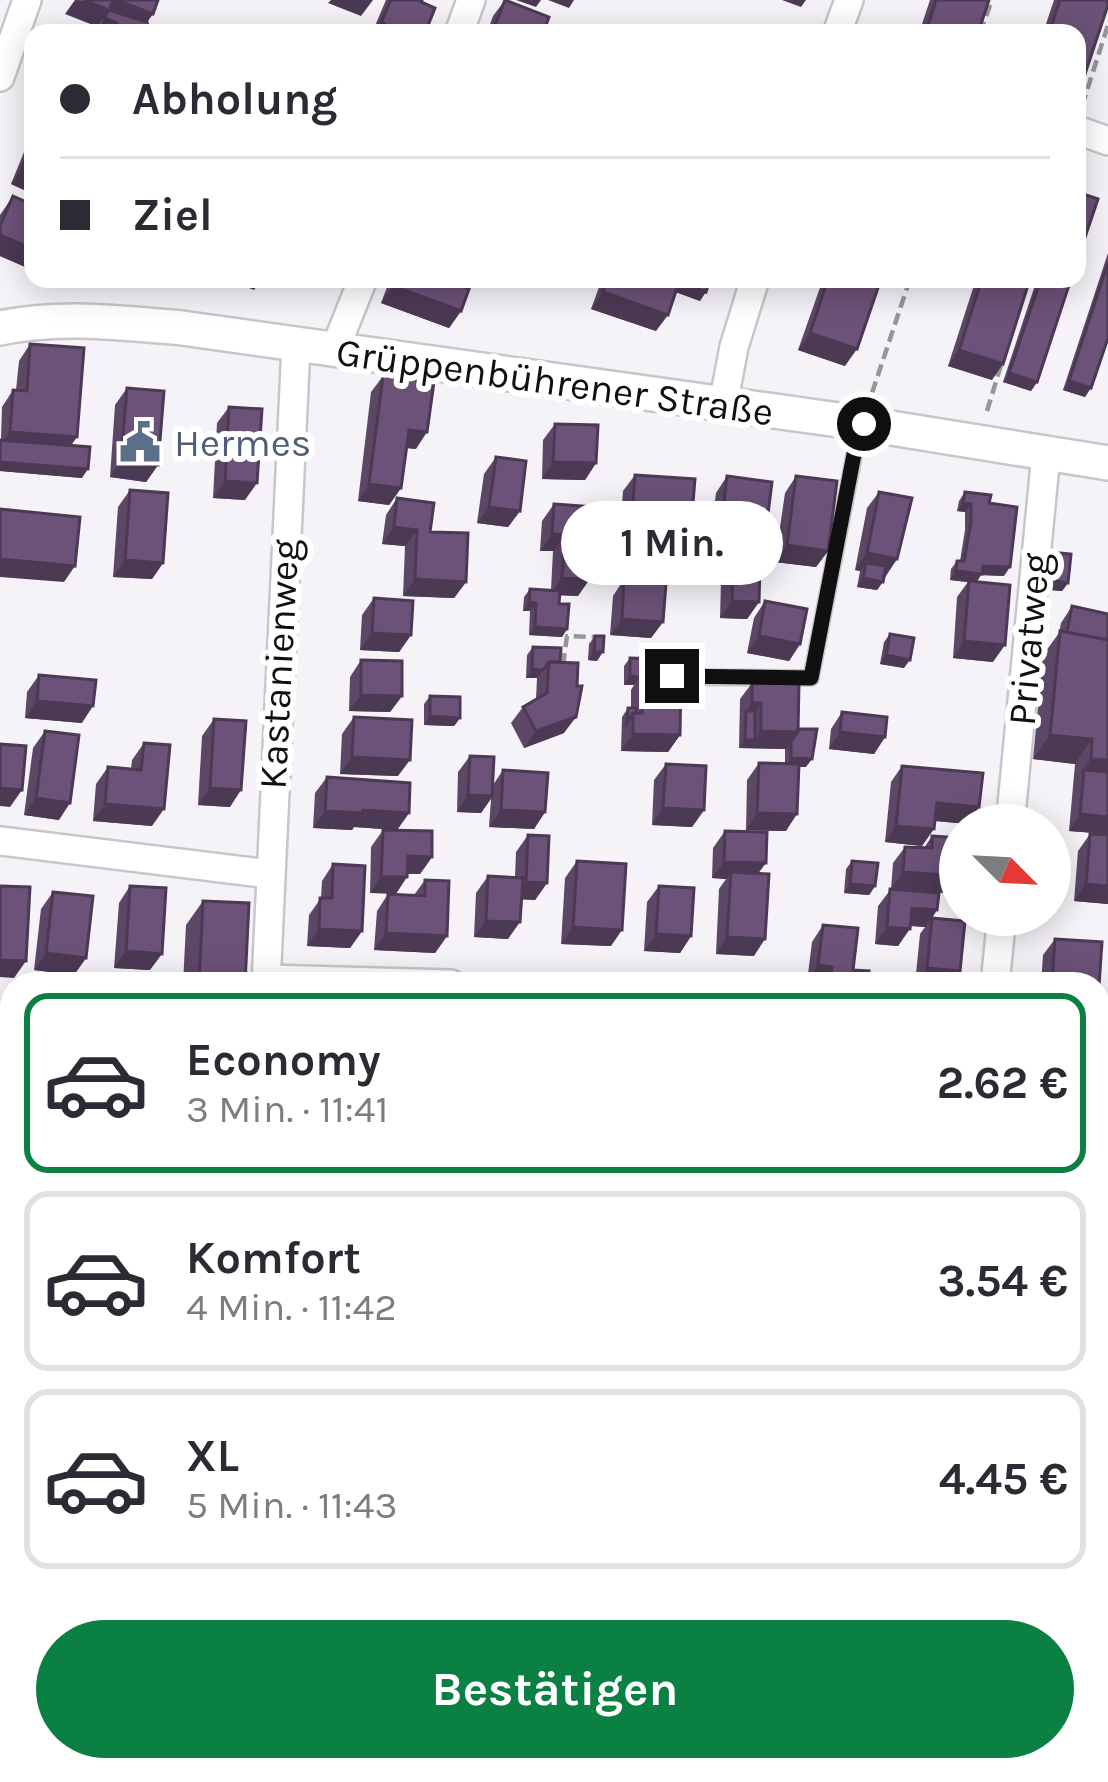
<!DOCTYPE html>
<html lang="de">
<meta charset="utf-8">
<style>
body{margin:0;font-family:Karla,sans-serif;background:#f2f2f3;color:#2b2b33;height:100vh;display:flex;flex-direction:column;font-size:45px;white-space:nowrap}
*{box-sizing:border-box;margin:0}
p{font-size:39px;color:#7c7c81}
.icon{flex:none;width:66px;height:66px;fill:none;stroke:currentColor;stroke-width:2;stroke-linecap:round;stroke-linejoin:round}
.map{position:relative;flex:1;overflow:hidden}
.side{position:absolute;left:0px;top:972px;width:1110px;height:810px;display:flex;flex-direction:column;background:#fff;border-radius:36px 36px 0 0;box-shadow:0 6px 30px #0003}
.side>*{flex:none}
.hud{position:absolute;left:24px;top:24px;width:1062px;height:264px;border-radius:24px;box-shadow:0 6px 30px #0003;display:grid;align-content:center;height:264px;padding:0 36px;background:#fff}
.needle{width:78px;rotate:114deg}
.tools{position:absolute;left:939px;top:804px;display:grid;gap:24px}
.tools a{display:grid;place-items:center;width:132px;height:132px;border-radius:50%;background:#fff;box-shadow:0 6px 30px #0003;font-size:60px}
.end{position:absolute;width:54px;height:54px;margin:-27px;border:15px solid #111011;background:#fff;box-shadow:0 0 0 6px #fff}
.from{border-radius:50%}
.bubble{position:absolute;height:84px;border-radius:42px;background:#fff;box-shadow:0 6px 30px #0003;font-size:39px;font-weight:700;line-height:84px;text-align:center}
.hud b{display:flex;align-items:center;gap:42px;height:114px;font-size:45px}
.hud b+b{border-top:3px solid #e1e1e2}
.hud i{width:30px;height:30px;background:#2b2b33}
ul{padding:21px 0 0;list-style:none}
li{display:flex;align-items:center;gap:36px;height:180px;margin:0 24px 18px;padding:0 12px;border:6px solid #e1e1e2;border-radius:24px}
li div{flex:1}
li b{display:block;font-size:45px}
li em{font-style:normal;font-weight:700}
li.selected{border-color:#0b8043}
li>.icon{width:108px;height:108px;stroke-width:1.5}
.primary-button{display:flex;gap:24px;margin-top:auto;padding:24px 36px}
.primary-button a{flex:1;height:138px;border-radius:72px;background:#0b8043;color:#fff;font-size:48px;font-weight:700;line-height:138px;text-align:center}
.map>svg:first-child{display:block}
</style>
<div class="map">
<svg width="1108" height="1782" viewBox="0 0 1108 1782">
<rect width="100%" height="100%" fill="#f6f3f8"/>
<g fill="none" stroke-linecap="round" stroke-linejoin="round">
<g stroke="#c9c6cb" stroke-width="18">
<path id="service" d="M672,677L811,678L860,425"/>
</g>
<g stroke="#c9c6cb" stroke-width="32">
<g id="minor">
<path d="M459,33L471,0"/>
<path d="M837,33L849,0"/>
<path d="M0,77L27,0"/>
<path d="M1077,130L1108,141"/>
<path d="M335,349L363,279"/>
<path d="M723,405L734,347L755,279"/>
<path d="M1010,825L1046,454"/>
<path d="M0,841L269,874"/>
<path d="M266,979L451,984"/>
<path d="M266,984L296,345"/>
<path d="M995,984L1002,915"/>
<path d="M0,1314L12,1319"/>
<path d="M1098,1502L1108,1504"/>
<path d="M163,1782L165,1770"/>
<path d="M503,1782V1770"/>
<path d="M878,1782L880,1770"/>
</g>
</g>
<g stroke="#c9c6cb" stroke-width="38">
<path id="tertiary" d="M0,328C60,315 122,323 182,328L860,423L1108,463"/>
</g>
<g stroke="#979598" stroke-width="4.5" stroke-dasharray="12 6" stroke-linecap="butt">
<path d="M980,33L992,0"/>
<path d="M1082,106L1108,25"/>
<path d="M872,393L910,279"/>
<path d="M987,411L1001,365"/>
<path d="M563,665L567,636L594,637"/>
<path d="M1098,1760L1108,1759"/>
</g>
<use href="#service" stroke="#fff" stroke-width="14"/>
<use href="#minor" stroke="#fff" stroke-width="27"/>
<use href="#tertiary" stroke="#fff" stroke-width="33"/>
</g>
<g fill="#5d4767">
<path d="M386,0H422L425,33H372Z"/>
<path d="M505,0L543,33H487L493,16Z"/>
<path d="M930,0H989L978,33H919Z"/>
<path d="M1054,0H1108L1083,80L1077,89V33H1043Z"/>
<path d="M33,139V194L11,184L24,152Z"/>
<path d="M13,196L33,205V265L30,269L0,256V215Z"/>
<path d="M1108,253V338L1085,397L1063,390Z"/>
<path d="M390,279H454L453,282L461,311L449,328L381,303Z"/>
<path d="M602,279H710L700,301L676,292L656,331L591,309Z"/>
<path d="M823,279H828L845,366L798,350Z"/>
<path d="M976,279H1030L992,380L948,366Z"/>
<path d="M1037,279H1071L1037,382L1031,391L1003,382Z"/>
<path d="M30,344L71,446L82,478L0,471L2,407L13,390H16L19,361Z"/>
<path d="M383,376L416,449L406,448L401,488L389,505L358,501L371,392Z"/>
<path d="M127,388L158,465L146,482L110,477L115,405Z"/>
<path d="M229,407L245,500L213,498L217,423Z"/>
<path d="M555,424L596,463L585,480L542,479L543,440Z"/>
<path d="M496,457L520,511L508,527L477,523L484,474Z"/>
<path d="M635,475L677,578L641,576L643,546L619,544L623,491Z"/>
<path d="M727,476L762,561L759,565V602L747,619L720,618L721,581L726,575L706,572L716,493Z"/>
<path d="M796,476L828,551L816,567L775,562L785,493Z"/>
<path d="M130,490L163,563L152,579L113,577L118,507Z"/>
<path d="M879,492L897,559L877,590L857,587L860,571L855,570L867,508Z"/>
<path d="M965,492L989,503L1004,576L981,575L977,581L993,662L953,658L957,597L968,582L950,580L951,569L957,561H960L965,530V512L957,511L959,501Z"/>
<path d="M397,498L430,532L466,582L454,598L403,596L405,546L382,544L386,515Z"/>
<path d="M554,504L594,507L578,596L560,595L559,604L567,629L562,637L529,635L530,611H523L524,597L530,589L551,590L553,551H540L542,521Z"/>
<path d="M1060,553L1068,583L1062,591L1050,590L1054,561Z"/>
<path d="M624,579L663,622L651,638L610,635L613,596Z"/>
<path d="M374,598L411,635L399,652L360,650L362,615Z"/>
<path d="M765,601L800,644L789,661L747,653L754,618Z"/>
<path d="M1072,606L1108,834L1069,831L1075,764L1033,759L1043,655L1059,633L1061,623Z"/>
<path d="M890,634L904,668L880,664L884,642Z"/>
<path d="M595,636L597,661L588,660L589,644Z"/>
<path d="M533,647L560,662L564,733L524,748L511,723L523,707L536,699L537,678H526L527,655Z"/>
<path d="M630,658L659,674L680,735L668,752L621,751L622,717L628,708H631V690L634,685H624V666Z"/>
<path d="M361,660L402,696L390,712L349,711L350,677Z"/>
<path d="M39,675L82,723L25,718L27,692Z"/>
<path d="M752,683L798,729L806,767H799L786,831L746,830L747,780L759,763H785V749L739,748L740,699Z"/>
<path d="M430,696L460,718L454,726L424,725V704Z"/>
<path d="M842,712L885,737L874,754L829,749L831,729Z"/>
<path d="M354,717L398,776L340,774L342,734Z"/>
<path d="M214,719L230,807L198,805L202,736Z"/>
<path d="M45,731L59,820L24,815L33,748Z"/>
<path d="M144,743L152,826L93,821L96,784L108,767L131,769L132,760Z"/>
<path d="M470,756L493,785L503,770L545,812L534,829L489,827L491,799L481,813L457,812L458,772Z"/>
<path d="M666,764L704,810L692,827L652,825L654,780Z"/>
<path d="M902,766L979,807L968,824L935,821L922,846L885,842L891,782Z"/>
<path d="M327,777L409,813L397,830L354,827L352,830L313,828L315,793Z"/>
<path d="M383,830L432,857L420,874H407L370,893L371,847Z"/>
<path d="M725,831L758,873L754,956L716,954L719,889L726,879L712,878L713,848Z"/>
<path d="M1090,834L1108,835V904L1074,901L1078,851Z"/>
<path d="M528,835L547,883L535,900L521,899L508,939L474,937L476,893L488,876L515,877L516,852Z"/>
<path d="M932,836L960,838L959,894L893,889L937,910L932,918L960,971L951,984H915L920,934L925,927L910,926L898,946L875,944L878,906L891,889L893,863L905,847L924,848Z"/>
<path d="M577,861L611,946L561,944L565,878Z"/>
<path d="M852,861L875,886L869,895L844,893L846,869Z"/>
<path d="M333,864L362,931L350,948L307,946L309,915L321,898L322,881Z"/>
<path d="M425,880L447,936L435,953L374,950L377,911L388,894L414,895Z"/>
<path d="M130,886L150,970L114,968L119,903Z"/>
<path d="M659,886L691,936L680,953L644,951L647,902Z"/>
<path d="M53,892L86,958L74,975L34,970L41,909Z"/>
<path d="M203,901L245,984H183L186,925Z"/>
<path d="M823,925L853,970L867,984L807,982L812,942Z"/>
<path d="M1055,939L1102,942L1098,987V984H1041L1043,955Z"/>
<path d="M12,1214V1287L0,1281V1237Z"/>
<path d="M5,1367L0,1433V1374Z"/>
<path d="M12,1503V1562L0,1561L2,1517Z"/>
<path d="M0,1588L12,1589V1658H2L5,1623H0Z"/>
<path d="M408,1770L481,1782H399Z"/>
<path d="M754,1770H815L813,1782H768L769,1780L753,1778Z"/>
</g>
<g fill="#4c3954">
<path d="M75,0L119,1L153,14L141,31L104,18L98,27L65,14Z"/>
<path d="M331,0H373L361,16L328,3Z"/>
<path d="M516,0H541L536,7Z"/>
<path d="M548,0H574L569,8Z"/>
<path d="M782,0H806L801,7Z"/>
<path d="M104,18L117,23L111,32L98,27Z"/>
<path d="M381,23L406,33H374Z"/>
<path d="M22,168L33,172V194L11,184Z"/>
<path d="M0,235L33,249V265L30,269L0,256Z"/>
<path d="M227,279H262L254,290Z"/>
<path d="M471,279H493L489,286Z"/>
<path d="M664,279L706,292L700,301L659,286Z"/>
<path d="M393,286L461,311L449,328L381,303Z"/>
<path d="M603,292L668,315L656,331L591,309Z"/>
<path d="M810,333L857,349L845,366L798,350Z"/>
<path d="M959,350L1003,364L992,380L948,366Z"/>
<path d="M1009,373L1037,382L1031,391L1003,382Z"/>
<path d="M1069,381L1091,388L1085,397L1063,390Z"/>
<path d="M409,430L427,432L416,449L397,447Z"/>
<path d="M10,432L77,437L65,454L0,446Z"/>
<path d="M121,460L158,465L146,482L110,477Z"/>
<path d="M0,462L88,469L82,478L0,471Z"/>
<path d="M553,462L596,463L585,480L542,479Z"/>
<path d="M225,481L257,483L245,500L213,498Z"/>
<path d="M369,484L401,488L389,505L358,501Z"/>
<path d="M963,503L971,504L965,512L957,511Z"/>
<path d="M489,507L520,511L508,527L477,523Z"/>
<path d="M394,527L417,530L405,546L382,544Z"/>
<path d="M631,527L655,529L643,546L619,544Z"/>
<path d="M552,534L565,535L553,551H540Z"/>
<path d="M787,545L828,551L816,567L775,562Z"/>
<path d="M867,553L897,559L885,576L866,563L860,571L855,570Z"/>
<path d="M718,555L762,561L750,578L733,564L726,575L706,572Z"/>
<path d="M0,559L75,566L64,582L0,577Z"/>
<path d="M652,559L688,562L677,578L641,576Z"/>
<path d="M125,560L163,563L152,579L113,577Z"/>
<path d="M983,566L1010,567L1004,576L981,575L976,583L950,580L956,571Z"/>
<path d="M562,578L590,579L578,596L550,595Z"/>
<path d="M863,578L883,582L877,590L857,587Z"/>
<path d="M415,579L466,582L454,598L403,596Z"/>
<path d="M1056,581L1068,583L1062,591L1050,590Z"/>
<path d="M732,601L759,602L747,619L720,618Z"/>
<path d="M529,602L536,603L530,611H523Z"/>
<path d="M622,619L663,622L651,638L610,635Z"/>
<path d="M535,627L567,629L562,637L529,635Z"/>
<path d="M372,633L411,635L399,652L360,650Z"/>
<path d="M759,636L800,644L789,661L747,653Z"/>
<path d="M964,641L1005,645L993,662L953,658Z"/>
<path d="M594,652H603L597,661L588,660Z"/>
<path d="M886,655L910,660L904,668L880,664Z"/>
<path d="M532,669L543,670L537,678H526Z"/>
<path d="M630,676L640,677L634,685H624Z"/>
<path d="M361,695L402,696L390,712L349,711Z"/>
<path d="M37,701L93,706L82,723L25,718Z"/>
<path d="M752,703H761L750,720L746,711Z"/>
<path d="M430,716L460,718L454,726L424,725Z"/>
<path d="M576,717L564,733L524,748L536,731Z"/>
<path d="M761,731L798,732L786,749L739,748L745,740H755Z"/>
<path d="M840,732L885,737L874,754L829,749Z"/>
<path d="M633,734L680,735L668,752L621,751Z"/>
<path d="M1050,735L1092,739L1075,764L1033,759Z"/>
<path d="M352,757L410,760L398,776L340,774Z"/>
<path d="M791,758L812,759L806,767H785Z"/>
<path d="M1091,759L1108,760V774L1084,770L1073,783Z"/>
<path d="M0,788L22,790L10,807L0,806Z"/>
<path d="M210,788L241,790L230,807L198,805Z"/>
<path d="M468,795L492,796L481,813L457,812Z"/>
<path d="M36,798L70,803L59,820L24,815Z"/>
<path d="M937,803L979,807L968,824L925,820Z"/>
<path d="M105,804L164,809L152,826L93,821Z"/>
<path d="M663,808L704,810L692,827L652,825Z"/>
<path d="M363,810L409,813L397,830L354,827L352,830L313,828L325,811Z"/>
<path d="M501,810L545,812L534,829L489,827Z"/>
<path d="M757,813L797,814L786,831L746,830Z"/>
<path d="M1080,814L1108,817V834L1069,831Z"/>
<path d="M896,826L934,829L922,846L885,842Z"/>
<path d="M408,856L432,857L420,874L396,873Z"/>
<path d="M724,862L766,863L754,879L731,872L726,879L712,878Z"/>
<path d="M903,872L960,876V892L959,894L891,889Z"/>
<path d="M381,877H407L396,894L370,893Z"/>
<path d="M526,882L547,883L535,900L514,899Z"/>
<path d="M850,884L875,886L869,895L844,893Z"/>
<path d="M1086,884L1108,886V904L1074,901Z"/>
<path d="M912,908L937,910L925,927L900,925Z"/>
<path d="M486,921L520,922L508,939L474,937Z"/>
<path d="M573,927L622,930L611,946L561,944Z"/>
<path d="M887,927L910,929L898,946L875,944Z"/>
<path d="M319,929L362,931L350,948L307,946Z"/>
<path d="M386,933L447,936L435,953L374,950Z"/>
<path d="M656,934L691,936L680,953L644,951Z"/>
<path d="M727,937L765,939L754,956L716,954Z"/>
<path d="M126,951L162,954L150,970L114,968Z"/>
<path d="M46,953L86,958L74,975L34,970Z"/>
<path d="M0,960L26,961L14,978L0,977Z"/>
<path d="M818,965L832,967L820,984L807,982Z"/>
<path d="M927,968L960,971L951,984H916Z"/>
<path d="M1098,1080L1108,1081V1106H1098Z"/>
<path d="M1098,1371L1108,1372V1389L1098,1388Z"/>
<path d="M1,1416L12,1417V1434L0,1433Z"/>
<path d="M10,1544H12V1562L0,1561V1557Z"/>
<path d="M0,1614L11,1615L5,1623H0Z"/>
<path d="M1108,1635V1658L1098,1659V1636Z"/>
<path d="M12,1643V1658H2Z"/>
<path d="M1108,1736V1752L1098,1753V1737Z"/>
<path d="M0,1770L50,1772L43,1782H0Z"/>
<path d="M198,1770H240L234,1779L194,1775Z"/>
<path d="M759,1770H776L769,1780L753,1778Z"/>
<path d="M975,1777L991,1778L989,1782H971Z"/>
</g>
<g fill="#6c5278" stroke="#4c3954" stroke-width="3">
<path d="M84,0H158L153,14L119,1H113L109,10Z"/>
<path d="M391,0H422L421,2L435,8L425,33H406L381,23Z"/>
<path d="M505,0L549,17L543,33H492Z"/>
<path d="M936,0H989L978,33H941L927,28Z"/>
<path d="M1060,0H1108V5L1083,80L1077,78V33H1049Z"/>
<path d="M109,10L147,22L150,33H113L117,23L104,18Z"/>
<path d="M33,142V172L22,168Z"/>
<path d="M1077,192L1098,199L1077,261Z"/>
<path d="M13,196L33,205V249L0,235V226Z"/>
<path d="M1108,263V338L1091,388L1069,381Z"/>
<path d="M395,279H454L453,282L469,289L461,311L393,286Z"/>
<path d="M607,279H680L668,315L603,292Z"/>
<path d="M680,279H710L706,292L679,283Z"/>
<path d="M828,279H881L857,349L810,333Z"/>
<path d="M982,279H1030L1003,364L959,350Z"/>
<path d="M1041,279H1071L1037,382L1009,373Z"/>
<path d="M30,344L84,348L77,437L10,432L13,390L27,391Z"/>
<path d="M383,376L434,382L427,432L409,430L401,488L369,484Z"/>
<path d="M127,388L164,391L158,465L121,460Z"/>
<path d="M229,407L262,409L257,483L225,481Z"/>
<path d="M555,424L598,425L596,463L553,462Z"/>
<path d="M0,440L90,447L88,469L0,462Z"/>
<path d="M496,457L526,461L520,511L489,507Z"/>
<path d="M635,475L695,479L688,562L652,559L655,529L631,527Z"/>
<path d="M727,476L772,482L762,561L718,555Z"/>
<path d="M796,476L837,481L828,551L787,545Z"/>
<path d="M130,490L168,493L163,563L125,560Z"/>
<path d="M879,492L912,498L897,559L867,553Z"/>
<path d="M965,492L991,495L989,503L1017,507L1010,567L983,566L982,574L956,571L957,561H964L971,522V504L963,503Z"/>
<path d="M397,498L434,503L430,532L468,533L466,582L415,579L417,530L394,527Z"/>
<path d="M554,504L594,507L590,579L562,578L565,535L552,534Z"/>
<path d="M0,509L80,517L75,566L0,559Z"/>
<path d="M1060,553L1071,554L1068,583L1056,581Z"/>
<path d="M866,563L886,566L883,582L863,578Z"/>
<path d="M733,564L760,565L759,602L732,601Z"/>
<path d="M624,579L666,583L663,622L622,619Z"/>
<path d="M969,581L1010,585L1005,645L964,641Z"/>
<path d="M530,589L560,591L559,604H569L567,629L535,627L536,603L529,602Z"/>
<path d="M374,598L413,601L411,635L372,633Z"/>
<path d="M765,601L807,609L800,644L759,636Z"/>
<path d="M1072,606L1108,614V640L1067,632Z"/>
<path d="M1060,631L1108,640V760L1091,759L1092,739L1050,735Z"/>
<path d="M890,634L914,638L910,660L886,655Z"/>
<path d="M595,636H604L603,652H594Z"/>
<path d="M533,647L561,648L560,662H549L543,670L532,669Z"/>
<path d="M630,658L659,659V674H642L640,677L630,676Z"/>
<path d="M361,660L402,661V696L361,695Z"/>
<path d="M549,662L578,663L577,686H582L576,717L536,731L523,707L547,693Z"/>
<path d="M642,674H681L680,735L633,734V713H642Z"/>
<path d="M39,675L96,680L93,706L37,701Z"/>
<path d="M752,683H799L798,732L761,731V703H752Z"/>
<path d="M430,696L460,697V718L430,716Z"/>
<path d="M628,708H636V713H633L627,722Z"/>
<path d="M746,711H755V740H745Z"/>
<path d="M842,712L887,717L885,737L840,732Z"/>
<path d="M354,717L412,720L410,760L352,757Z"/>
<path d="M214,719L246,721L241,790L210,788Z"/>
<path d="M798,729H817L812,759L791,758V741L798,732Z"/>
<path d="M45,731L79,735L70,803L36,798Z"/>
<path d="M144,743L170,745L164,809L105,804L108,767L141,770Z"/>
<path d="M0,744L26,746L22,790L0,788Z"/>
<path d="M470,756L494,757L492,796L468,795Z"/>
<path d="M759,763L799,764L797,814L757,813Z"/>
<path d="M666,764L706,766L704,810L663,808Z"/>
<path d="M902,766L983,773L979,807L937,803L934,829L896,826Z"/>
<path d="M503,770L548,773L545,812L501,810Z"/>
<path d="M1084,770L1108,772V817L1080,814Z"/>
<path d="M327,777L410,783L409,813L363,810V813L325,811Z"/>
<path d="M383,830L432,831V857L408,856L407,877H381Z"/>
<path d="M725,831L767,832L766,863L724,862Z"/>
<path d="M1090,834L1108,835V886L1086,884Z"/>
<path d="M528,835L549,836L547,883L526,882Z"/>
<path d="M932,836L960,838V876L903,872L905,847L932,848Z"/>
<path d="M577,861L626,864L622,930L573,927Z"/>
<path d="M852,861L878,863L875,886L850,884Z"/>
<path d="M333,864L365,866L362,931L319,929L320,898H332Z"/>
<path d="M731,872L769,874L765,939L727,937Z"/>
<path d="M488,876L523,878L520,922L486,921Z"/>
<path d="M425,880L449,881L447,936L386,933L388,894L425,896Z"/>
<path d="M0,886L30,887L26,961L0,960Z"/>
<path d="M130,886L166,888L162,954L126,951Z"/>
<path d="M659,886L694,888L691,936L656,934Z"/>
<path d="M890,889L939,893L937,910L912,908L910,929L887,927Z"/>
<path d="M53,892L93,896L86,958L46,953Z"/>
<path d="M203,901L249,903L245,984L199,982Z"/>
<path d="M932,918L965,921L960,971L927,968Z"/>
<path d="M823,925L858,928L853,970L869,971L867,984H830L832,967L818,965Z"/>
<path d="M1055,939L1102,942L1099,986L1098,984L1052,982Z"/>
<path d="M1098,1036L1108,1037V1081L1098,1080Z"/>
<path d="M12,1220V1264L0,1258V1244Z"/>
<path d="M1101,1304L1108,1305V1372L1098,1371V1328Z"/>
<path d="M5,1367H12V1417L1,1416Z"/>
<path d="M1098,1401L1104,1402L1098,1447Z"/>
<path d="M0,1588L12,1589L11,1615L0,1614Z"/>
<path d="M1108,1592V1635L1098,1636V1593Z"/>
<path d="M1108,1701V1736L1098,1737V1702Z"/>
<path d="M3,1723H12V1770L0,1769Z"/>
<path d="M409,1770L482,1772L481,1782H408Z"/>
<path d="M583,1770H631L630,1782H559V1773H583Z"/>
<path d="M780,1770H815L813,1782H778Z"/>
<path d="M975,1770H992L991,1778L975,1777Z"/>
</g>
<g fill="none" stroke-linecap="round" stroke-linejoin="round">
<path stroke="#111011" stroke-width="15" d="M672,676L811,678L860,423L864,424"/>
</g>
<defs>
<g id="civic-bare" transform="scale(3.24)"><path d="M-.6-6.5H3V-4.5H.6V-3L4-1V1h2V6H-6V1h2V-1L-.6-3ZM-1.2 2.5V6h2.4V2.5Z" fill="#5c6f8a" stroke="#fff" stroke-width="2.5" paint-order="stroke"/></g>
</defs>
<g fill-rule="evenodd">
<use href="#civic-bare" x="140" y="442"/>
</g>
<g text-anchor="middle" stroke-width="12" stroke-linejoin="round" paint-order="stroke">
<g font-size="39" fill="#111011" stroke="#fff">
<text transform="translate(555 381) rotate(8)" y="14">Grüppenbührener Straße</text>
<text transform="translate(1028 639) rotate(-85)" y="14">Privatweg</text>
<text transform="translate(278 664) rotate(-87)" y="14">Kastanienweg</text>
</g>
<g font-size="39" fill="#4e5e75" stroke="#fff" text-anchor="start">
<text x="174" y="456">Hermes</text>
</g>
</g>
</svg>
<div class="tools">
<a><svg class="needle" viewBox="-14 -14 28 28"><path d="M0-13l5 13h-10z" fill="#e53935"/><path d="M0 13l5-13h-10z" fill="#7c7c81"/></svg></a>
</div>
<i class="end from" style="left:864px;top:424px"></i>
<i class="end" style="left:672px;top:676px"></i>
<div class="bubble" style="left:561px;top:501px;width:222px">1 Min.</div>
<div class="hud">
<b><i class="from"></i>Abholung</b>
<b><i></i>Ziel</b>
</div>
<section class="side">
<ul>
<li class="selected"><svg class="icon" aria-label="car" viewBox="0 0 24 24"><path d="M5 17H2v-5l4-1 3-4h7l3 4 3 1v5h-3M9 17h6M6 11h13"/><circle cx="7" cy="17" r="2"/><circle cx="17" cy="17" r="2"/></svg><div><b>Economy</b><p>3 Min. · 11:41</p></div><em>2.62 €</em></li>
<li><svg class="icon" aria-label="car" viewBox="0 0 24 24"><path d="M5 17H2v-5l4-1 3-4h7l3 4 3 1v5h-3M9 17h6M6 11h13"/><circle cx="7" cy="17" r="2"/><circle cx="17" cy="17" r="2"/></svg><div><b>Komfort</b><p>4 Min. · 11:42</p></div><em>3.54 €</em></li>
<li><svg class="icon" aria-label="car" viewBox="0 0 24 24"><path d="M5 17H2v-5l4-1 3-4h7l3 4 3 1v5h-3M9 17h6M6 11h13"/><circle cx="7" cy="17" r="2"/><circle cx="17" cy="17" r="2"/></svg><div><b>XL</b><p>5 Min. · 11:43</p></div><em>4.45 €</em></li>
</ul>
<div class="primary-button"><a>Bestätigen</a></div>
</section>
</div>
